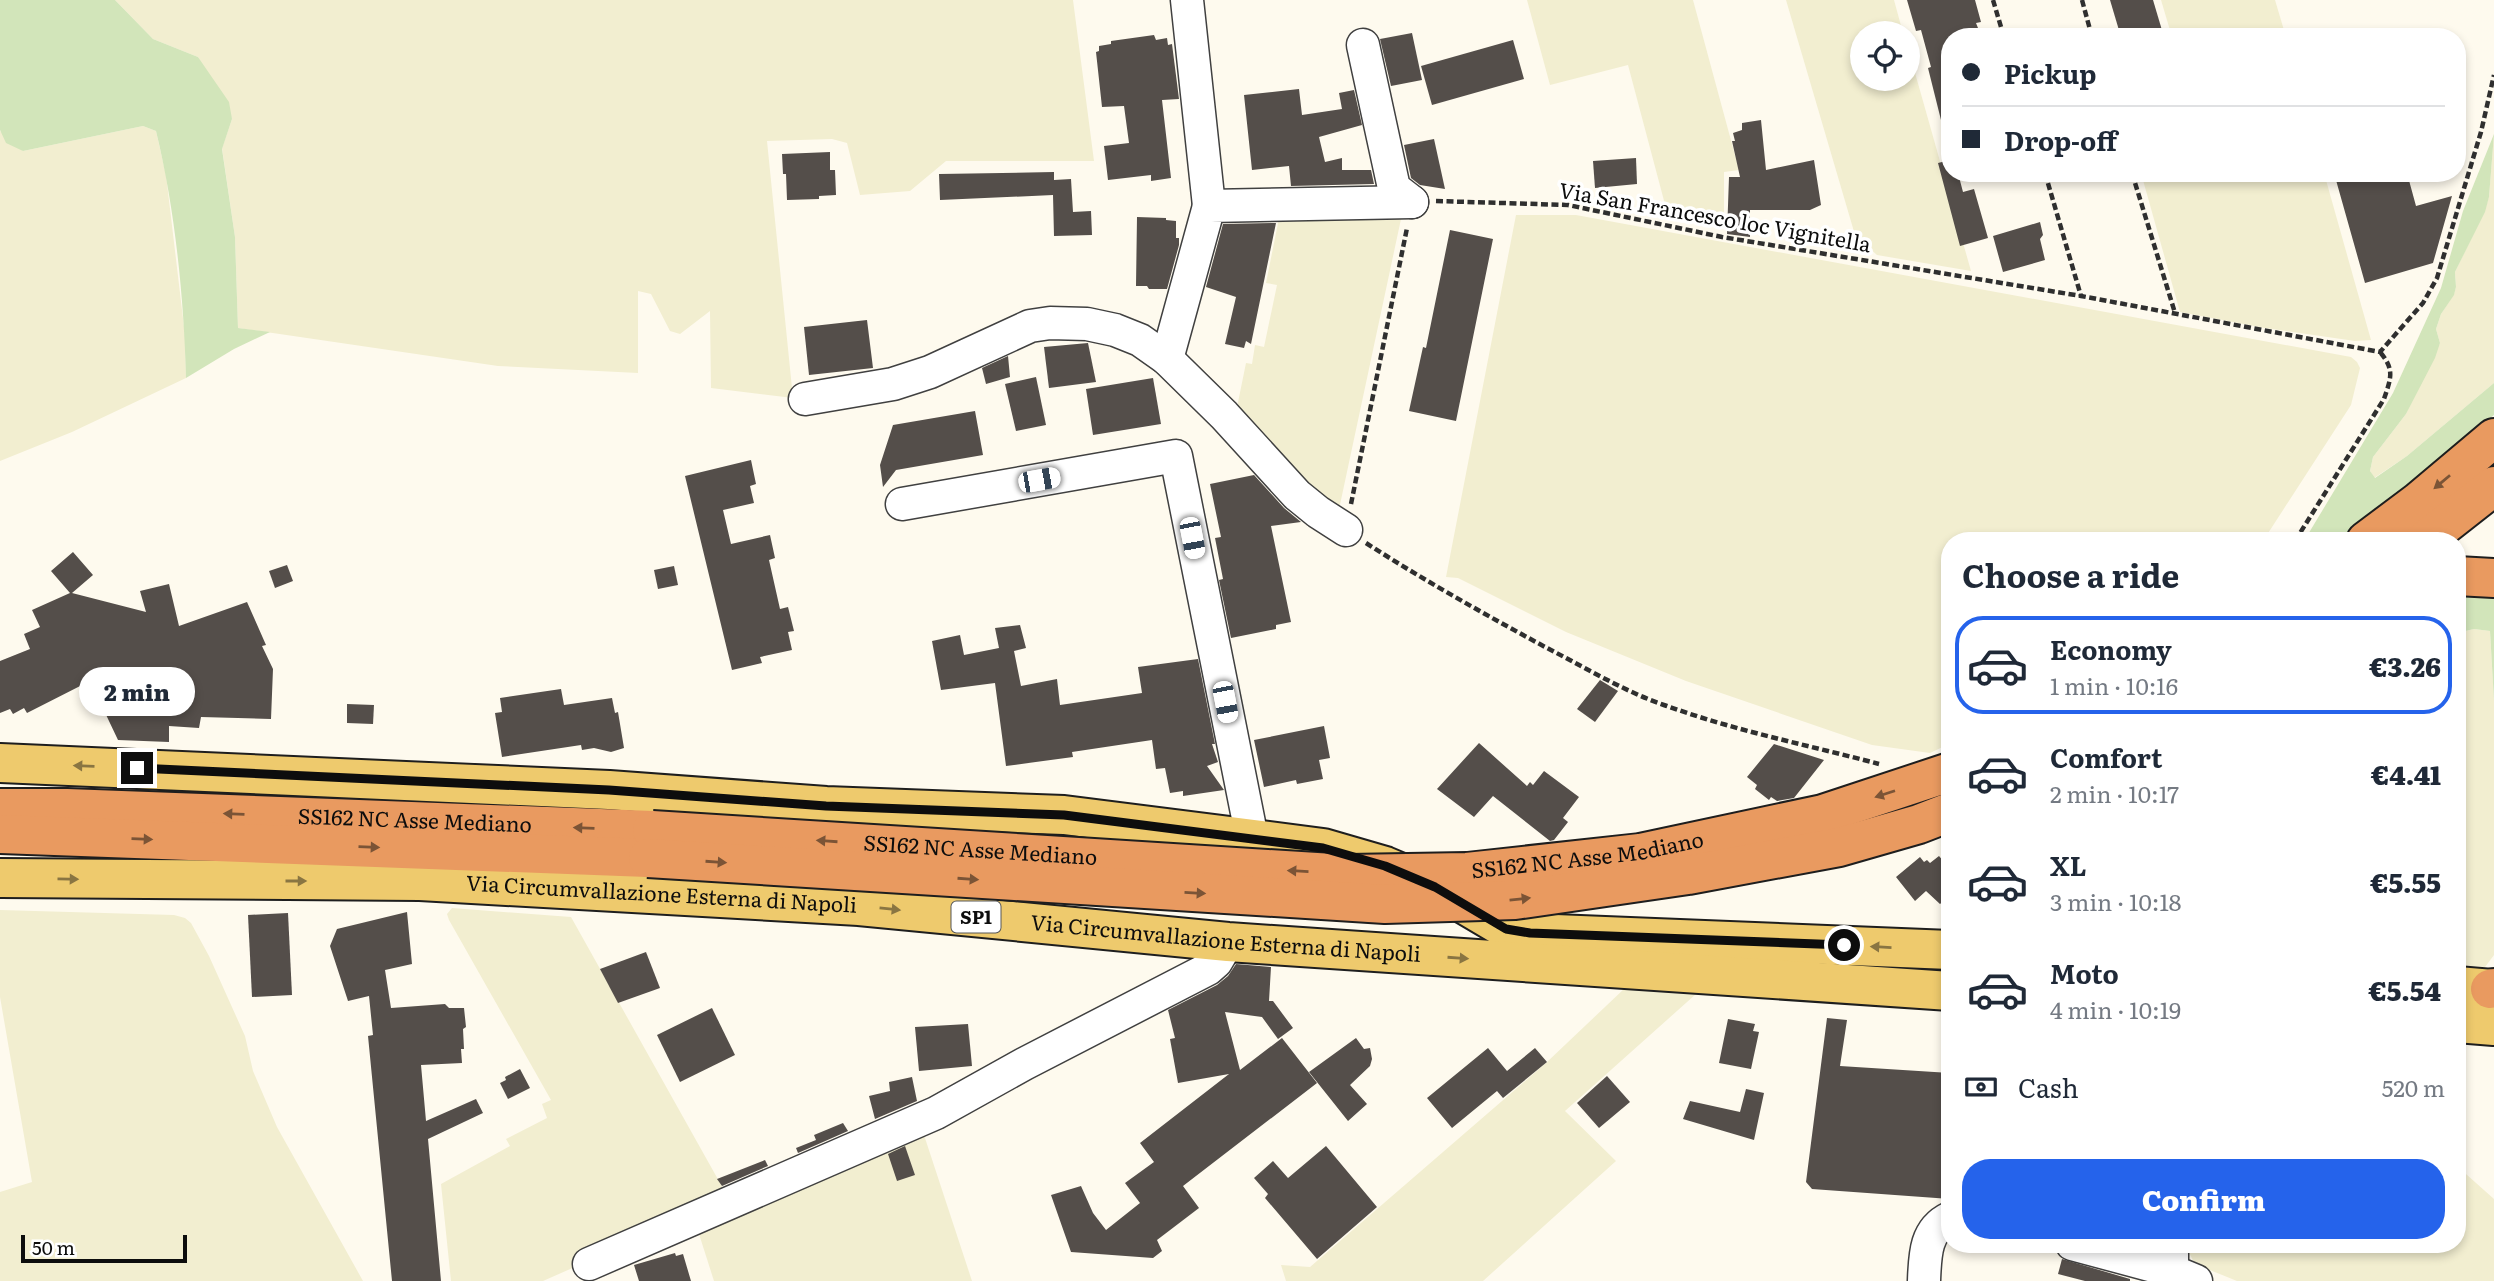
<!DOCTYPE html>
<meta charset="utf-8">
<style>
body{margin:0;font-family:Literata,serif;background:#f6f6f7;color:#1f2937;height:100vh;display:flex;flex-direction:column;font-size:26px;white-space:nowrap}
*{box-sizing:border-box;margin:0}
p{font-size:23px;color:#747a83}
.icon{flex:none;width:38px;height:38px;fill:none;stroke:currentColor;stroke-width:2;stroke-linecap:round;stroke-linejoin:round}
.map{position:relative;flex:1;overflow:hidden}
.side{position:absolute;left:1941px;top:532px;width:525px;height:721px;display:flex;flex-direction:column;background:#fff;border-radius:28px;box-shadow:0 4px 10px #0003}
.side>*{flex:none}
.guide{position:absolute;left:1941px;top:28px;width:525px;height:154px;border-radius:28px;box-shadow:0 4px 10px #0003;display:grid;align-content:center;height:154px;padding:0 21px;background:#fff}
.buttons{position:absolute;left:1850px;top:21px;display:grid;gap:14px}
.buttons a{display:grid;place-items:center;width:70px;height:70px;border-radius:50%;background:#fff;box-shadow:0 4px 10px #0003;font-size:35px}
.scale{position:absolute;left:21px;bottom:18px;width:166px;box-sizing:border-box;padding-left:7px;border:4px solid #0d0d0d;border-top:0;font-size:19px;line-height:24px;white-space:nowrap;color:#0d0d0d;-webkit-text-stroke:5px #fff;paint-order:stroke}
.end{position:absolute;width:32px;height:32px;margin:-16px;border:9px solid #0d0d0d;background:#fff;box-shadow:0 0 0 4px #fff}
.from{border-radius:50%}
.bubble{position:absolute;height:49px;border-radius:24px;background:#fff;box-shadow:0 4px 10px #0003;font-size:23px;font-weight:800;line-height:49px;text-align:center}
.car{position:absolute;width:21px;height:42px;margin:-21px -10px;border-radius:9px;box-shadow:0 0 5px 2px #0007;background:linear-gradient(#fff 24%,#345 0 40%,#fff 0 76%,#345 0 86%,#fff 0)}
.guide b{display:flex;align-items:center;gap:24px;height:66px;font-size:26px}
.guide b+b{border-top:2px solid #e0e1e3}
.guide i{width:18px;height:18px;background:#1f2937}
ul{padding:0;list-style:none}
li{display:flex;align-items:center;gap:21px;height:98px;margin:0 14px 10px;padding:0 7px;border:4px solid transparent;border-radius:28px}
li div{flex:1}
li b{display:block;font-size:26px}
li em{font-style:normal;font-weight:800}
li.active{border-color:#2563eb}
li>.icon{width:63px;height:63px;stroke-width:1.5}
h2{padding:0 21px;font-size:32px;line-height:84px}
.pay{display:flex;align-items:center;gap:18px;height:77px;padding:0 21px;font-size:26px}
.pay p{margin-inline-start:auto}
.cta{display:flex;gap:14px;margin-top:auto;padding:14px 21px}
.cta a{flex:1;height:80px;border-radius:28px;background:#2563eb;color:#fff;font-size:28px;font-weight:800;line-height:80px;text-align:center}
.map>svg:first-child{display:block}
</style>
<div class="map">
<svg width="2494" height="1281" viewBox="0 0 2494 1281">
<rect width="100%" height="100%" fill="#fefaee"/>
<g fill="#f2eed0">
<path d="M115,0H1073L1094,161H946L910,191L860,195L847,143L832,139L767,141L793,398L711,388L710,311L680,334L670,331L651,294L638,291V373L498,366L238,328L235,237L222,148L232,119L198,57L153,39Z"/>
<path d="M1527,0H1693L1739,170L1724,172V226L1667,212L1628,65L1550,85Z"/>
<path d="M1786,0H1894L1903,33H1862V79H1908V48L1971,271L1877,255L1855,235Z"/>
<path d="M2161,0H2275L2286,37H2172Z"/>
<path d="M143,126L156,131L166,175L185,335L186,378L72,432L0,461V131L23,151Z"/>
<path d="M2494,133V383L2407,456L2374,478L2370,471L2373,457L2406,414L2440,343L2436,329L2441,314L2454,294L2456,287L2455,272L2484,212L2489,197Z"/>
<path d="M2141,173H2324L2371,340L2355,341L2265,328L2180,312Z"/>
<path d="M1399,212L1401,219L1338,514L1234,422L1246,363L1252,364L1255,345L1264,347L1277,285L1266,283L1280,213Z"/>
<path d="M1516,215H1576L2351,357L2357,362L2360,368L2351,405L2263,541H1950L1949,744L1930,753L1872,745L1686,681L1566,632L1458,578L1446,577Z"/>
<path d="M2474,629L2490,631L2494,701V955L2485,967L2457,965V633Z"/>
<path d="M452,908L571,917L729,1199L543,1281H451L441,1184L510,1146L506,1139L547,1118L542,1104L551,1100L449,920L447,914Z"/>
<path d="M0,910L174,915L185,918L191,923L209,956L245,1036L253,1071L277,1127L363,1281H0V1192L32,1182L0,997Z"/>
<path d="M1625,988L1696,994L1565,1111L1616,1161L1483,1281H1286L1281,1265L1310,1267L1547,1062Z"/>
<path d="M923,1132L972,1281H714L699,1234L701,1227Z"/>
<path d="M2457,1166L2494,1199V1281H2237L2195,1264L2186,1247V1244H2457Z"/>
</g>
<g fill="#d2e5ba">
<path d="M0,0H115L153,39L198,57L229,102L232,119L222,149L235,237L238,328L270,332L234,349L186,378C184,298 175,209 156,131L143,126L23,151L6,143L0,130Z"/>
<path d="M2494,134L2489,197L2485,212L2455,272L2456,287L2454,295L2441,314L2436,329L2440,343L2435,358L2406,414L2373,457L2370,471L2375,478L2407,456L2494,383V415L2384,509L2338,541H2304L2393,393L2441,288L2463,211Z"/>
<path d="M2457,592L2494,595V701L2490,631L2474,629L2457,633Z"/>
</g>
<g fill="#544e4a">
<path d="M1907,0H1975L1981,22L1976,23L1978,28L1950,36V127L1943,128L1928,68L1931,67L1921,30L1916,31Z"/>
<path d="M2110,0H2153L2164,37H2121Z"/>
<path d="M1412,33L1422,80L1391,86L1380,39Z"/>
<path d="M1154,35L1156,40L1167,38L1168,45L1172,44L1179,99L1162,100L1171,178L1151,181V175L1108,180L1104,146L1129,143L1124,106L1102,107L1096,52L1099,51V46L1111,44V41Z"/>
<path d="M1513,40L1524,79L1432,105L1421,66Z"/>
<path d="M1299,89L1302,115L1342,109L1339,93L1354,90L1362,125L1319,137L1325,162L1342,158V170H1371L1374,184L1291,186L1289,166L1252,170L1244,95Z"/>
<path d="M1761,120L1766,170L1814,160L1821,205L1810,210H1750V237L1727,234L1729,177H1740L1732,141H1735L1733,133L1742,130V123Z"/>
<path d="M1434,139L1445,189L1420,185L1411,178L1404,145Z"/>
<path d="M830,152V170H835L836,195L819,196V199L787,200L786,174H783L782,154Z"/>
<path d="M1636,158L1637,184L1595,188L1593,161Z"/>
<path d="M1950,160V173H1958L1963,192L1974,189L1988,238L1960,246L1938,163Z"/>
<path d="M1054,172V180L1071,179L1073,212L1091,211L1092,235L1054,236L1053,195L940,200L939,174Z"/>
<path d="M2334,173H2407L2416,206L2452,196L2433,263L2365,283Z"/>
<path d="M1137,217L1166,218V220L1176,221V238H1179V245L1167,289H1149L1147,286H1136Z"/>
<path d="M2040,222L2043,235L2040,239L2045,260L2003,272L1993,236Z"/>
<path d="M1276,223L1251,344L1246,341L1244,348L1225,344L1236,297L1206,287L1223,224Z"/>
<path d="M1450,230L1493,239L1456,421L1409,411L1423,347L1426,348Z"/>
<path d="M867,320L873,368L809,375L804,327Z"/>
<path d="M1088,343L1096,382L1049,388L1044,347Z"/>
<path d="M1008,356L1010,377L986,384L982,368Z"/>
<path d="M1036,377L1046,425L1016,431L1005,384Z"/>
<path d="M1153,378L1161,424L1093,435L1086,389Z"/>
<path d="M975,411L983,455L896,470L883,487L880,465L893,425Z"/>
<path d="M751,460L756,484L750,486L754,503L723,510L731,544L770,535L775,558L769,560L780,609L788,607L794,631L788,632L792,650L760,657L762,663L732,670L685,476Z"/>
<path d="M1254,475L1284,508L1301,522L1271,526L1291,622L1276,625V629L1231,638L1219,580L1223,579L1215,538L1221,537L1210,484Z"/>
<path d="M73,552L93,575L72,593L146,612L140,591L169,584L179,626L247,602L266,645L262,646L273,669L271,719L201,717L199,728L169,726V742L118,740L90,681L27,713L24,708L13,714L10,709L0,713V661L30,649L24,634L40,627L32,610L70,593L51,571Z"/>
<path d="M287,565L293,581L275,588L269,571Z"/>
<path d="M674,566L678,585L658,589L654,570Z"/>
<path d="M1020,625L1026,648L1014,651L1021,686L1057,679L1060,705L1142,693L1138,667L1198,659L1215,744H1212L1218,762L1207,766L1224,790L1183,796V791L1170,793L1165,768L1156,769L1152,740L1072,752L1073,757L1006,766L995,683L941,690L932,641L960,635L964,655L999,648L995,628Z"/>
<path d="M1600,680L1618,691L1595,722L1577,709Z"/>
<path d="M561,689L564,705L612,698L615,713L618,712L624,748L611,752L594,748L582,750L581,745L502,757L495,713L502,712L500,698Z"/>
<path d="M347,704L374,705L373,724L347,723Z"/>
<path d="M1324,726L1330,758L1319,760L1323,779L1297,784L1296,780L1264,787L1254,740Z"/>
<path d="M1479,743L1527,786L1530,782L1533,785L1544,771L1579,797L1563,818L1568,822L1554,840L1550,841L1493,796L1474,817L1437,789Z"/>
<path d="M1774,744L1824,760L1794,798L1777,801L1771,797L1769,800L1755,789L1757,785L1747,777Z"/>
<path d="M1939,856L1950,869V895L1940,904L1926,891L1915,901L1896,877L1920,857L1924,862L1927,860L1930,863Z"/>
<path d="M407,912L412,964L385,970L391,1008L445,1004L449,1008H464L466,1027L463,1029L464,1049H461L462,1063L421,1065L426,1121L476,1099L483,1113L428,1139L441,1281H392L368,1036L373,1035L369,996L348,1001L330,946L337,929Z"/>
<path d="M288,913L292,995L252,997L248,915Z"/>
<path d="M646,952L660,988L618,1003L600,969Z"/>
<path d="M1236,964L1271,967L1269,1001H1273L1293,1028L1278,1039L1262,1017L1225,1012L1240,1070L1282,1038L1317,1083L1183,1186L1199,1208L1157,1240L1162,1251L1153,1258L1071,1252L1051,1195L1081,1186L1093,1213L1106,1230L1140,1203L1125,1183L1154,1162L1140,1143L1229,1074L1178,1083L1170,1039L1175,1038L1168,1010L1217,985L1228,976Z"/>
<path d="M712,1008L735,1055L680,1082L657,1035Z"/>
<path d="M1827,1018L1847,1020L1840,1066L1950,1073V1199L1812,1189L1806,1182Z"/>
<path d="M1728,1019L1755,1024L1753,1031L1759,1032L1751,1069L1719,1063Z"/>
<path d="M968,1024L972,1066L919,1071L915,1027Z"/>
<path d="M1356,1038L1364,1049L1370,1048L1372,1059L1370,1066L1350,1085L1367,1104L1348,1121L1309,1072Z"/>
<path d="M1488,1048L1507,1071L1535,1048L1547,1062L1503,1098L1497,1091L1452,1128L1427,1098Z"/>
<path d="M520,1069L530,1088L508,1099L500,1083L506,1080L505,1077Z"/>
<path d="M1607,1076L1630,1102L1599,1128L1577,1103Z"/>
<path d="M912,1077L917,1101L875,1119L869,1096L890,1091L889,1082Z"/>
<path d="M1746,1089L1764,1093L1754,1140L1683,1119L1690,1101L1740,1112Z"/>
<path d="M843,1123L848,1131L798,1153L796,1148L816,1140L814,1135Z"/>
<path d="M905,1146L915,1175L897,1181L888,1154Z"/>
<path d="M1326,1146L1377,1207L1317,1259L1265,1198L1268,1194L1254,1178L1273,1161L1288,1178Z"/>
<path d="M765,1160L768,1166L722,1186L717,1179Z"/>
<path d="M675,1253L676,1256L683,1254L691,1281H639L634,1265Z"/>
<path d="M2062,1259L2130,1279V1281H2085L2058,1274Z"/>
</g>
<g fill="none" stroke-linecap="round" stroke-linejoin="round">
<g stroke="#404040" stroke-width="35">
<g id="minor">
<path d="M1187,0L1209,206"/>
<path d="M1363,45L1394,188L1412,202"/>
<path d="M1167,359L1209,206L1412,202"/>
<path d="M805,399L893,384L930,372L1030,326L1050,323L1087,324L1115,330L1140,340L1167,359L1224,415L1297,495L1318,512L1346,530"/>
<path d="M902,504L1176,456L1252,838"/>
<path d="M2072,1244L2172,1271"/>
<path d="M2172,1244V1271L2196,1281"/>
<path d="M589,1264L936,1113L1024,1064L1208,969L1216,962L1228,942"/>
<path d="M1924,1281C1925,1255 1925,1230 1950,1218"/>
</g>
</g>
<g stroke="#1e1e1e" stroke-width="42">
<g id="major">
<path d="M0,763L609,790L826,806L1064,815L1323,848L1385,866L1435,887L1506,929L1530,933L1950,950"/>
<path id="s1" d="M0,878L420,881L859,906L1228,942L1950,991"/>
<path d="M2457,986L2494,989"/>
<path d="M2457,1023L2494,1026"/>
</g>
</g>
<g stroke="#1e1e1e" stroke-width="42">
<g id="highway">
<path d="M2366,541L2418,502L2494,438"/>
<path d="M2424,541L2494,486"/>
<path d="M2457,576L2494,578"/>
<path id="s2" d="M0,808H67L652,830"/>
<path d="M0,834L648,858"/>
<path d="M2490,989L2494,988"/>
</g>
</g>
<g stroke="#2f2f2f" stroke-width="4.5" stroke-dasharray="7 3.5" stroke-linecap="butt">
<path d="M1993,0L2004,37"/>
<path d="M2082,0L2092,37"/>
<path d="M2045,173L2081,296"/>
<path d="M2132,173L2175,313"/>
<path d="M1436,201L1568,205L1722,237L2081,296L2380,352L2423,303L2437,278L2481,132L2494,75"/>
<path d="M1351,504L1407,228"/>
<path d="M2295,541L2384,399C2391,378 2395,370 2380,352"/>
<path d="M1366,543C1425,581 1486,615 1547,648C1586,668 1625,692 1667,706C1736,731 1808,745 1879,764"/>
</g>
<use href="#minor" stroke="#fff" stroke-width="32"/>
<use href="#major" stroke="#eeca6d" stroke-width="38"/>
<use href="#highway" stroke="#e99a60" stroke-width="38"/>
<g stroke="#1e1e1e" stroke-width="42" stroke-linecap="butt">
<g id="highway-bridge">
<path id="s3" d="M652,830L1348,874L1467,872L1640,853L1823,814L1950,772"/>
<path d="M648,858L1385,904L1515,900L1688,875L1839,847L1919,824L1950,812"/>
</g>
</g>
<use href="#highway-bridge" stroke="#e99a60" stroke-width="38"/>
</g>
<defs><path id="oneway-solid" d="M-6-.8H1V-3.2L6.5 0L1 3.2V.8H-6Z" transform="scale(1.75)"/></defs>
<g fill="#7b5436">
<use href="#oneway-solid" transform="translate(2442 482) rotate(140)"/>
<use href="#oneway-solid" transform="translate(1885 794) rotate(162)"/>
<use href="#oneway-solid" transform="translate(234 814) rotate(-178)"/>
<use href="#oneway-solid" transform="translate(584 828) rotate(-178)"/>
<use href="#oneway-solid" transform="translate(142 839) rotate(2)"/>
<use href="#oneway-solid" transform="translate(827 841) rotate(-176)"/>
<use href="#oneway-solid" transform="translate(369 847) rotate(2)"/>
<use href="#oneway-solid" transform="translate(716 862) rotate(4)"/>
<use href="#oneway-solid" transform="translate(1298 871) rotate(-177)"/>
<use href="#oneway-solid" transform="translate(968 879) rotate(4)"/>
<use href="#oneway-solid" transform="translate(1195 893) rotate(3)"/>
<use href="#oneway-solid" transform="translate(1520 899) rotate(-6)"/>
</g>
<g fill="#897542">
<use href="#oneway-solid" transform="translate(84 766) rotate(-178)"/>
<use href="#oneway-solid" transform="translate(68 879) rotate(1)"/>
<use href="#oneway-solid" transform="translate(296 881)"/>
<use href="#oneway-solid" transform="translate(890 909) rotate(6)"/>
<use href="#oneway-solid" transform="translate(1881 947) rotate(-177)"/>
<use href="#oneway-solid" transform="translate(1458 958) rotate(4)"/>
</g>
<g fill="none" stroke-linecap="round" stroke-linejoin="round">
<path stroke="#0d0d0d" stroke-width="9" d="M137,768L609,790L826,806L1064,815L1323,848L1385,866L1435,887L1506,929L1530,933L1844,945"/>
</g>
<g text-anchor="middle" stroke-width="7" stroke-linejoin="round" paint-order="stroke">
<rect fill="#fff" stroke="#565656" stroke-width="2" x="951.5" y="901.5" width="49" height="31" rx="5"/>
<g font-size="19" font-weight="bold" fill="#0d0d0d">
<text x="976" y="924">SP1</text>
</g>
<g font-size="21" fill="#0d0d0d" stroke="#fff">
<text transform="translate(1715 218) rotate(10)" y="7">Via San Francesco loc Vignitella</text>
<text dy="7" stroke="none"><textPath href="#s2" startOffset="415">SS162 NC Asse Mediano</textPath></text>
<text dy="7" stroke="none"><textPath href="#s3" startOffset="329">SS162 NC Asse Mediano</textPath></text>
<text dy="7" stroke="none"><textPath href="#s3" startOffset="938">SS162 NC Asse Mediano</textPath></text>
<text dy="7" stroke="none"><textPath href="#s1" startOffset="662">Via Circumvallazione Esterna di Napoli</textPath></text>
<text dy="7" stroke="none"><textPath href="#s1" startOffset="1228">Via Circumvallazione Esterna di Napoli</textPath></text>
</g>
</g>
</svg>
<div class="buttons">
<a><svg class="icon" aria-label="locate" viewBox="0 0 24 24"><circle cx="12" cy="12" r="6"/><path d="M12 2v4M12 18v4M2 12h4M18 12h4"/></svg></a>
</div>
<div class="scale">50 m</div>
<i class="end from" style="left:1844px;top:945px"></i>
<i class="end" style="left:137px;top:768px"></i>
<div class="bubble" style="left:79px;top:667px;width:116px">2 min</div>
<i class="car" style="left:1039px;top:480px;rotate:80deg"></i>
<i class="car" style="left:1192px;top:538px;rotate:169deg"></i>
<i class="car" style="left:1225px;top:702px;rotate:169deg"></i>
<div class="guide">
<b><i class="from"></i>Pickup</b>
<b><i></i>Drop-off</b>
</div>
<section class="side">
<h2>Choose a ride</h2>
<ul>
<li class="active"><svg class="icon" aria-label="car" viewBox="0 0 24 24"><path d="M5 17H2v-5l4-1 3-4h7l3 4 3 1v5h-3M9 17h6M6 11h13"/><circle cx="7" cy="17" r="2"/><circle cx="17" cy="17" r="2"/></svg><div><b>Economy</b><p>1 min · 10:16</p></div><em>€3.26</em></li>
<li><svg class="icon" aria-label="car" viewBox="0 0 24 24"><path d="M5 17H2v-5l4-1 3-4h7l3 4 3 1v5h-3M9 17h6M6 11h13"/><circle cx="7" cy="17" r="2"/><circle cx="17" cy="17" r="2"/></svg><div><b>Comfort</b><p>2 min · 10:17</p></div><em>€4.41</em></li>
<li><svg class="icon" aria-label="car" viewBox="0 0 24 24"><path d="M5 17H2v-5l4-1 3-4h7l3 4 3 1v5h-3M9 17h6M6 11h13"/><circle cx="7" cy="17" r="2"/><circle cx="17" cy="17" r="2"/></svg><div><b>XL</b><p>3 min · 10:18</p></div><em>€5.55</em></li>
<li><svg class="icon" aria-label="car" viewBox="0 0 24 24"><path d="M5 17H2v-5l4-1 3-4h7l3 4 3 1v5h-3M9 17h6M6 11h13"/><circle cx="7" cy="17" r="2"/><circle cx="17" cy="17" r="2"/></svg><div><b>Moto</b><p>4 min · 10:19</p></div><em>€5.54</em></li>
</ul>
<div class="pay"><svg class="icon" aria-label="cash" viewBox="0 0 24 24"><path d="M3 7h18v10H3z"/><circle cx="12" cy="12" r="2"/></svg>Cash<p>520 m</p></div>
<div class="cta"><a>Confirm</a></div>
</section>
</div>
